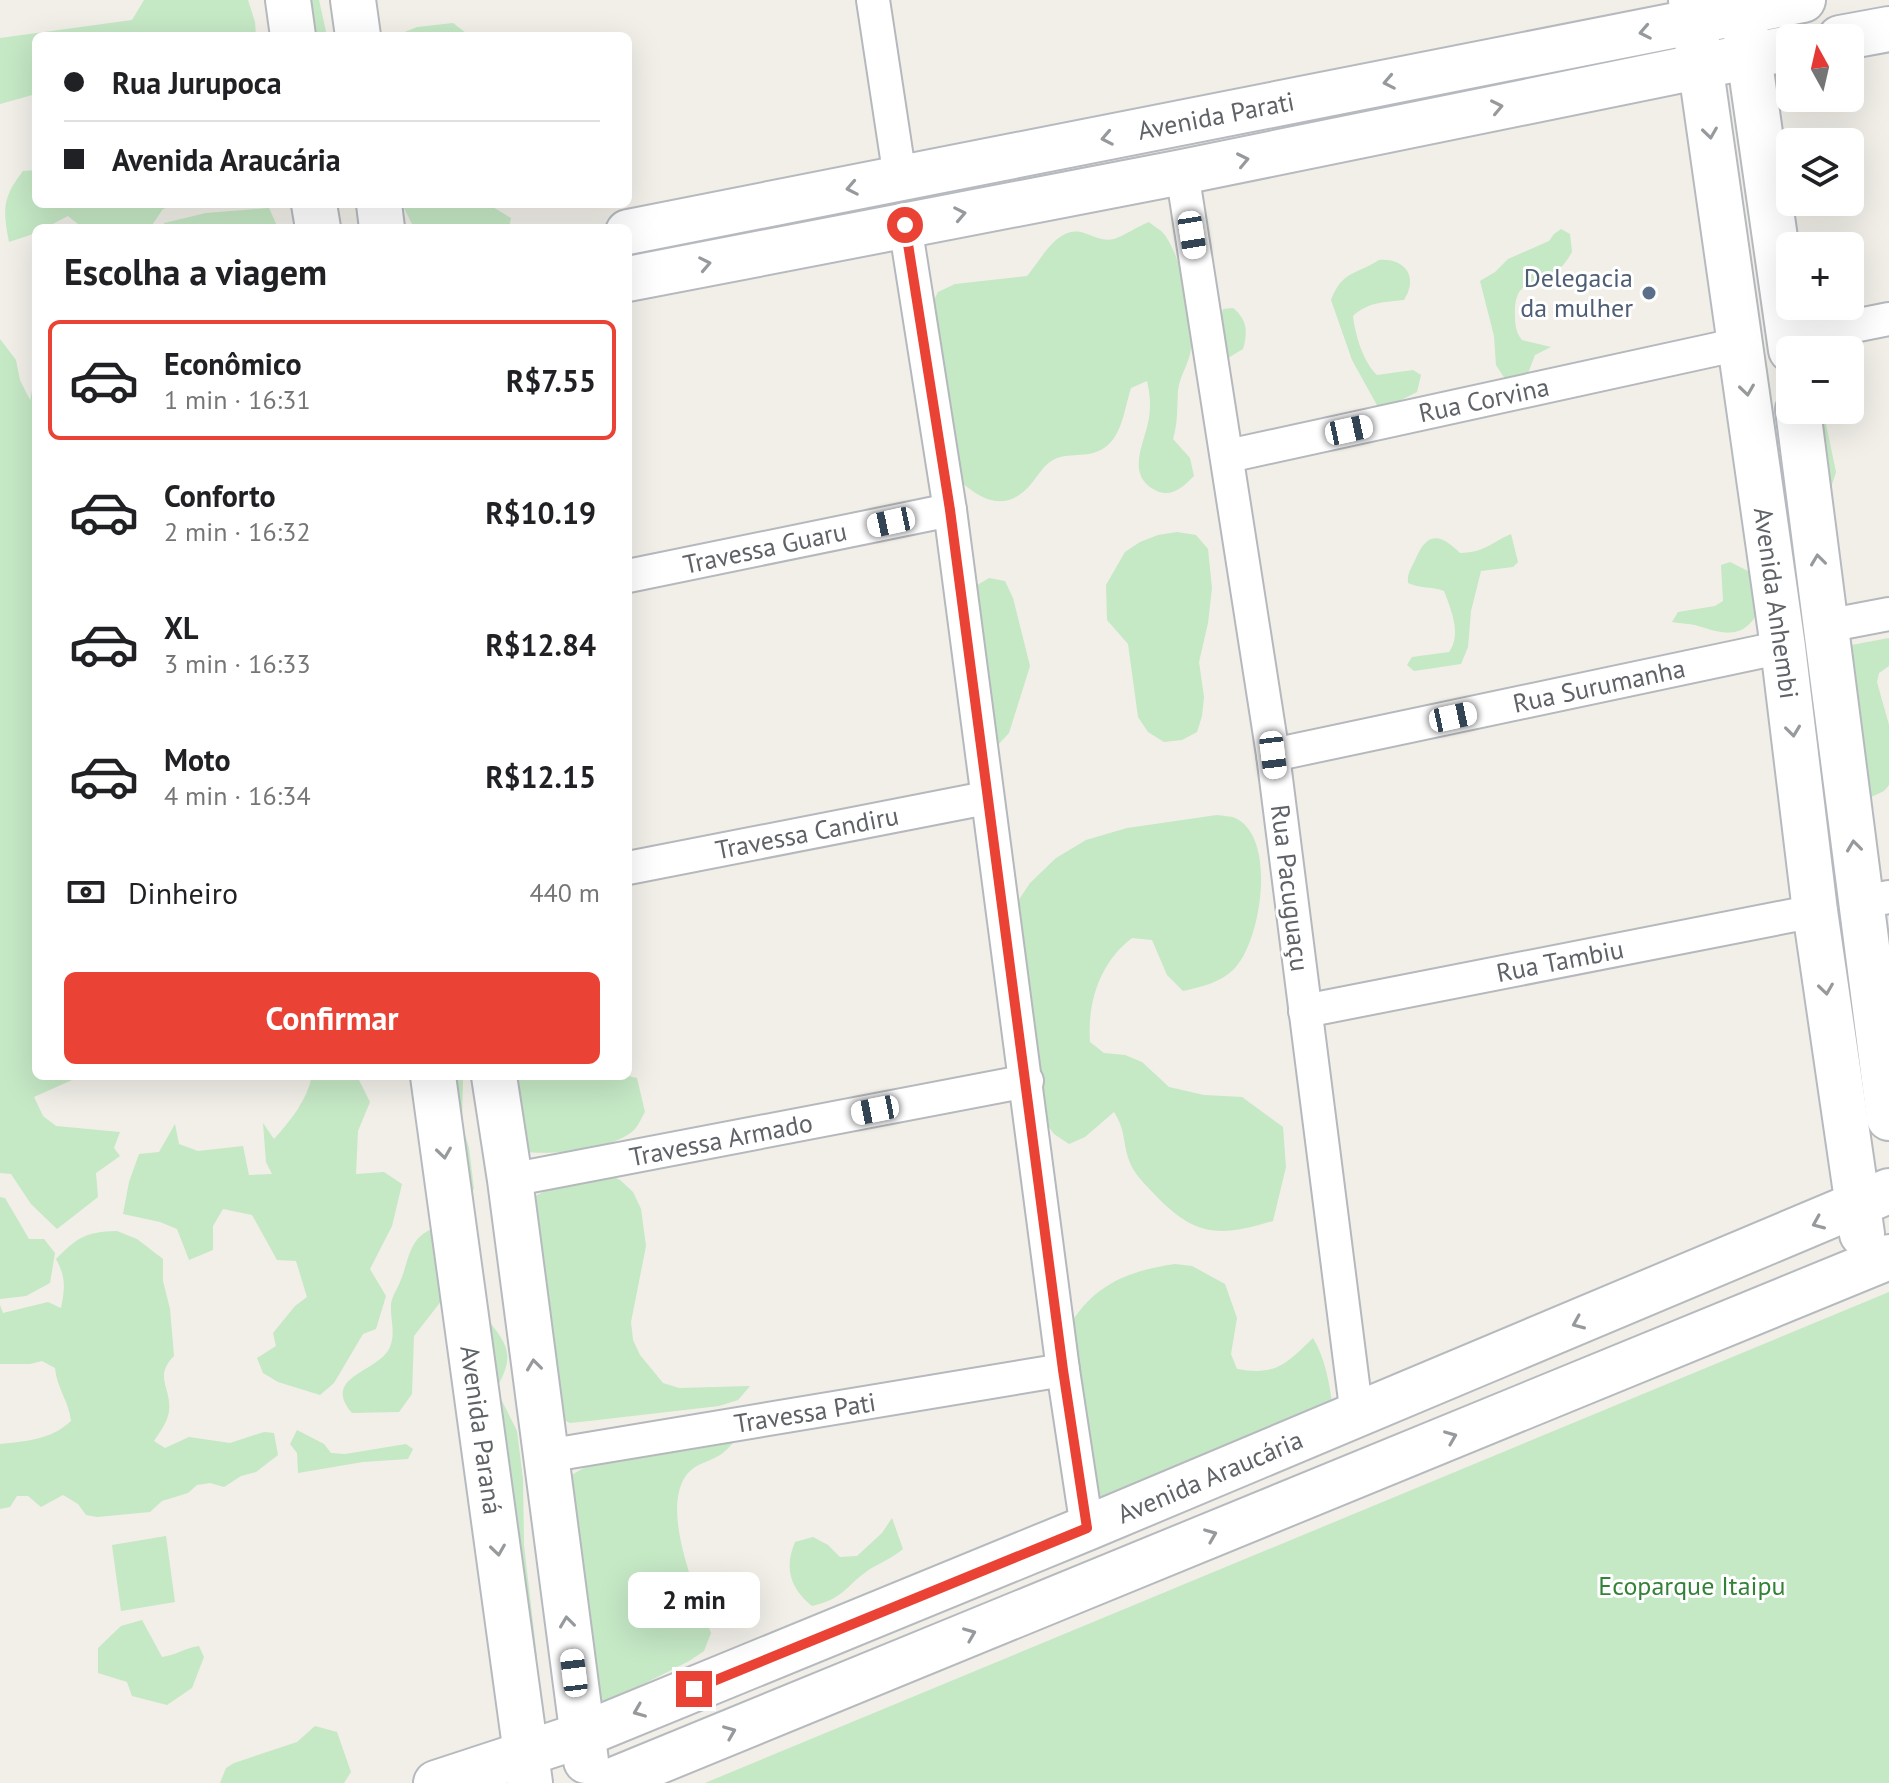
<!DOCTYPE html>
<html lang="pt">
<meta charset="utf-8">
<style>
body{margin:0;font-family:"PT Sans",sans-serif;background:#f6f6f6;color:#202124;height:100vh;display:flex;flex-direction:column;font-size:30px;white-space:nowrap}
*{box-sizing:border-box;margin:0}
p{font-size:26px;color:#757577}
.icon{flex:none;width:44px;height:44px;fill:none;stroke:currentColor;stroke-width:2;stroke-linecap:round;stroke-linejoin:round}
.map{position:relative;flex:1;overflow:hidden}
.panel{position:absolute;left:32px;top:224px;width:600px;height:856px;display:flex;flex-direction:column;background:#fff;border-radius:12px;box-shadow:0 8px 32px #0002}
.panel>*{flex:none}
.guide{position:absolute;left:32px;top:32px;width:600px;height:176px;border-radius:12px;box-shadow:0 8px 32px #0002;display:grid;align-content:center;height:176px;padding:0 32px;background:#fff}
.needle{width:52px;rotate:352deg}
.buttons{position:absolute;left:1776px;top:24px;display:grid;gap:16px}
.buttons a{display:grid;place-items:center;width:88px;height:88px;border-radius:12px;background:#fff;box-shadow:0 8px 32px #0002;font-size:40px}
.end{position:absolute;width:36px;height:36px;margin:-18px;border:10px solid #ea4335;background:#fff;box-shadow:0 0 0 4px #fff}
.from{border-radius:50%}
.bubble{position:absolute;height:56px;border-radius:12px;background:#fff;box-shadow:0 8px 32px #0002;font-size:26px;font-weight:800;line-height:56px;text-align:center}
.car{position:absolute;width:24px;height:48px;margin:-24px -12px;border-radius:10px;box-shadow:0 0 6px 2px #0007;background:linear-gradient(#fff 24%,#345 0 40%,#fff 0 76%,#345 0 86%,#fff 0)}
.guide b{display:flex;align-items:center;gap:28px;height:76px;font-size:30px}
.guide b+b{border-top:2px solid #e0e0e0}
.guide i{width:20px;height:20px;background:#202124}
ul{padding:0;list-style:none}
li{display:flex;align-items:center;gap:24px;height:120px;margin:0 16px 12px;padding:0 16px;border:4px solid transparent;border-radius:12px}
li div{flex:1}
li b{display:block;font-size:30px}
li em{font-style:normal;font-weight:800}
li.active{border-color:#ea4335}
li>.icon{width:72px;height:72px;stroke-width:1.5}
h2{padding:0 32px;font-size:36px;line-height:96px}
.pay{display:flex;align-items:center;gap:20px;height:88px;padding:0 32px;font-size:30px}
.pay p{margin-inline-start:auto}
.cta{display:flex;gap:16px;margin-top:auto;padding:16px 32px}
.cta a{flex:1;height:92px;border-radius:12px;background:#ea4335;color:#fff;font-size:32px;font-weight:800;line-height:92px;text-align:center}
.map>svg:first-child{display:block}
</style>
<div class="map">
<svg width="1889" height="1783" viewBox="0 0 1889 1783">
<rect width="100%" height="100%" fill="#f1efe8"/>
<g fill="#c5e8c5">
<path d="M144,0H248L255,22L256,36H36V94L0,104V38L132,20Z"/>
<path d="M297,0H319L327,36H301Z"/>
<path d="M453,23L470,36H395L417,27Z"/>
<path d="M36,170V204H178L163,209L150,228H83L68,216L45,228H36V233L9,242C3,209 2,198 23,171Z"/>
<path d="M402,204H488L511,218L509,228H414Z"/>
<path d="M269,208L278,228H163L164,223L206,213Z"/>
<path d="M1149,222C1153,226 1160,229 1164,234C1182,257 1194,319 1191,348C1190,362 1180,375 1178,390C1177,407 1178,422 1173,439L1190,458L1194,476C1184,486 1172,498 1157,491C1124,476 1145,443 1149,418C1151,405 1150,394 1147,381L1131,388C1123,413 1122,445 1093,453C1082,456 1068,454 1057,458C1044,463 1039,475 1031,484C1004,516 978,498 953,475L930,308L938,292L955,284L1027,276C1041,260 1058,224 1084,233C1094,236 1103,242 1114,239C1124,236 1138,226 1149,222Z"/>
<path d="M1561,229L1570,234L1572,252C1569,257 1565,264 1560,268C1538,285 1513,277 1515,315C1515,325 1516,333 1522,340L1551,347L1535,355L1525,381L1507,382L1496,365L1494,336L1480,281L1495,272L1508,259L1549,241L1554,234Z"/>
<path d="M1379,260C1405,258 1419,277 1404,300C1386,302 1367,302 1353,316C1355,334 1363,362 1377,375L1413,370L1421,375L1417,392L1401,400L1395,407H1378L1352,360L1331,300C1343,270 1354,276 1379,260Z"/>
<path d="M1233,308C1247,319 1248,332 1243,349L1228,358L1223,356L1219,326L1223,309Z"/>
<path d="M0,339L16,360L20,380L30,400L36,372V1076H81L34,1097L43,1116L56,1126L120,1132L114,1148L120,1156L96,1173L98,1197L57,1229L31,1204L11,1174L0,1173Z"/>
<path d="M1808,410H1823L1836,472L1830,491Z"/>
<path d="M1177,532L1196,535L1208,549L1212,588L1208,623L1199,662L1204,697L1202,716L1197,732L1182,740L1164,742L1148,732L1138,717L1128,644L1107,620L1106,585L1125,552L1140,542L1158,535Z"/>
<path d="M1511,534L1518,562L1513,567L1481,571L1471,611L1468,647L1461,664L1414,671L1407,665L1412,657L1449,652C1462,635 1451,609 1444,591C1431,586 1420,589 1408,583C1407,572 1412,568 1416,558C1428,530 1442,535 1460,553C1486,552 1490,543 1511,534Z"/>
<path d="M1730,562L1756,575L1760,609C1744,639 1727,635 1698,626C1690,623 1681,624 1672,622L1678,612L1715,606L1723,601L1721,565Z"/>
<path d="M989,578L1005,581L1013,598L1030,666L1009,733L996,747L974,587Z"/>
<path d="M1889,638V666L1879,673L1877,682L1889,725V785L1884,791L1867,799L1846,646Z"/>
<path d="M1217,815C1222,816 1231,816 1235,818C1278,837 1261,944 1233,970C1219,983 1201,987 1183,991L1167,975L1152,940L1132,938C1100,962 1087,1003 1090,1042L1104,1053L1125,1055L1142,1062L1169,1087L1204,1095L1242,1097L1283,1127L1286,1167L1273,1221C1222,1236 1198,1238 1159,1199C1149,1188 1137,1178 1131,1165C1122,1146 1127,1132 1114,1112L1085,1137L1069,1144L1054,1134L1043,1119L1037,1083L1036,1027L1014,915L1020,898L1030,883L1056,858L1086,840L1127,828Z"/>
<path d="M312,1076H357L370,1102L358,1131L356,1174L384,1172L402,1184L392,1226L370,1269L386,1296L376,1329L363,1334L334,1383L320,1395L278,1382L263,1373L257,1358L276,1346L273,1333L295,1306L307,1297L296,1261L277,1260L252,1215L223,1209L213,1226V1250L189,1260L177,1229L160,1222L123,1214L129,1182L139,1154L159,1152L175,1124L179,1144L198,1151L243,1146L249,1175L272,1174L266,1162L263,1123L274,1139C291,1120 306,1102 312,1076Z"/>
<path d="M443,1076H463L462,1125L469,1148L474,1189L466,1195Z"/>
<path d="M501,1076H628L637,1078L645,1112C642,1117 639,1124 635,1129C614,1150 553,1155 525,1152Z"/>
<path d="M605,1173L620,1180L633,1192L641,1209L646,1246L631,1322L633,1340L640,1355L663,1383L679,1388L750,1386L738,1400L719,1406L589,1421L570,1423L553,1415L530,1213L535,1196L552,1188Z"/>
<path d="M0,1197L5,1198L29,1239H44L55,1253L50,1283L26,1296L0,1299Z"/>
<path d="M435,1228L442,1300L414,1336L412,1394L399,1412L352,1413C320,1376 380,1372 390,1347C396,1332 390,1320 391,1304C392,1297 397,1289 400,1282C410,1259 408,1237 435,1228Z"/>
<path d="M117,1231L137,1239L163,1259V1281L170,1309L174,1356C153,1377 172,1388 169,1411C168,1421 160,1432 154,1441L165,1448L189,1437L230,1443L264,1432L274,1433L278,1455L256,1472L241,1476L224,1487L210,1483L197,1485L188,1493L162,1501L150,1512L97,1517L86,1515L78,1504L63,1495L41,1507L28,1496H17L10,1507L0,1509V1444C26,1441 51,1440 71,1421C69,1401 57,1389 55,1368L42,1361L30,1364H0V1305L3,1313L48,1302L61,1308C65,1288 66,1277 56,1259C78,1237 85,1232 117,1231Z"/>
<path d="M1175,1264L1192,1266L1225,1284L1237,1318L1231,1354L1237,1369C1276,1376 1286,1364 1313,1338C1326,1360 1329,1383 1333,1408L1100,1499L1094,1491L1068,1328C1093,1285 1127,1271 1175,1264Z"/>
<path d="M1889,1292V1783H705Z"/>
<path d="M484,1315C508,1345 516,1354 496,1389L517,1431L523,1479L524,1545L537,1657L525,1676Z"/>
<path d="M297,1430L324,1444L331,1453L345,1454L406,1444L413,1449L408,1459L363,1462L298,1473L297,1453L290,1444Z"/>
<path d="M721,1431L734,1442C730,1446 725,1452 720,1455C709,1462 697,1463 688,1473C658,1508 698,1596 711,1633L704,1651L689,1661L620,1696L602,1701L585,1694L566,1478L600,1459Z"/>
<path d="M892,1518L903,1549C892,1558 882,1562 870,1569C846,1585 844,1599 812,1606C790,1588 784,1568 795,1542L813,1537L828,1545L840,1557L857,1556L882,1533Z"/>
<path d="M166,1536L175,1602L121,1611L112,1545Z"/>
<path d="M142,1620L162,1657C176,1655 185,1648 199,1646L204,1657L192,1688L167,1705L132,1696L127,1682L98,1673V1648L121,1626Z"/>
<path d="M315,1726L337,1732L351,1772L344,1783H220L226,1768L234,1763L297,1742Z"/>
</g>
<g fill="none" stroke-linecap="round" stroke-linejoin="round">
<g stroke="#b5b8bc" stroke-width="36">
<g id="street">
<path d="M873,0L900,178"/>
<path d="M1182,172L1273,755L1357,1416"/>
<path d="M905,225L950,510L1063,1370L1087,1528"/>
<path d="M1789,339L1889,319"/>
<path d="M1228,456L1740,344"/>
<path d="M628,576L950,510"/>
<path d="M1826,626L1889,614"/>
<path d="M1273,755L1783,647"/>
<path d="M628,868L986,798"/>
<path d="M1861,902L1889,897"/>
<path d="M1305,1011L1815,911"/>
<path d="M510,1180L1027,1081"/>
<path d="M546,1456L1063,1370"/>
</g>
</g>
<g stroke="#b6babf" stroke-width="48">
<g id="secondary">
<path d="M288,0L293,36"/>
<path d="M353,0L358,36"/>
<path d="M1691,0L1783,647L1815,911L1862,1234"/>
<path d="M1745,28L1791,350"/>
<path d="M1840,38L1889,29"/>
<path d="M314,204L318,228"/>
<path d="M379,204L382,228"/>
<path d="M628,232L1803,0"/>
<path d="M628,279L1182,172L1790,48"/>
<path d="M1798,410L1889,1118"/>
<path d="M433,1076L530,1783"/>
<path d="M494,1076L510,1180L586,1761"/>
<path d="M436,1783L582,1735L1087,1528L1889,1191"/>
<path d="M606,1783L1889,1257"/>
</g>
</g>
<use href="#street" stroke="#fff" stroke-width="32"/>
<use href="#secondary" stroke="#fff" stroke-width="44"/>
</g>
<defs><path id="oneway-chevron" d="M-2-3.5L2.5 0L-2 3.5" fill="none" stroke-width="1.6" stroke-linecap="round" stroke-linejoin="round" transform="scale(2)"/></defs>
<g stroke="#979a9d">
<use href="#oneway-chevron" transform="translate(1645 32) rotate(169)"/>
<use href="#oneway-chevron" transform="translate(1389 82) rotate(169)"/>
<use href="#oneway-chevron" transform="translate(1497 107) rotate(-12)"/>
<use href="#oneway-chevron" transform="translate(1710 133) rotate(82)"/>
<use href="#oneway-chevron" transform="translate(1107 138) rotate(169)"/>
<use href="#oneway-chevron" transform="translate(1243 160) rotate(-12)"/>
<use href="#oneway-chevron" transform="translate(852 188) rotate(169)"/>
<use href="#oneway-chevron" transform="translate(960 214) rotate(-11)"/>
<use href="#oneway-chevron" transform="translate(705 264) rotate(-11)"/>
<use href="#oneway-chevron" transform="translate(1747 390) rotate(82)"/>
<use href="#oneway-chevron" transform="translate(1818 560) rotate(-97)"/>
<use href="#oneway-chevron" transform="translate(1793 731) rotate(83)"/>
<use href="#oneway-chevron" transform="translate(1854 846) rotate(-97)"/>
<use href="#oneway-chevron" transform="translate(1826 989) rotate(82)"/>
<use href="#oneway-chevron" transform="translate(444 1153) rotate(82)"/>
<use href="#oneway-chevron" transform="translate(1818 1223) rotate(157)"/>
<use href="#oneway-chevron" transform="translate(1578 1323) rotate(157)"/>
<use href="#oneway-chevron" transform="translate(534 1365) rotate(-97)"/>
<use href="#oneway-chevron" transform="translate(1451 1437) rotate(-22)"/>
<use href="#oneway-chevron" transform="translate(1211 1535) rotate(-22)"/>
<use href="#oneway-chevron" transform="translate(498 1550) rotate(82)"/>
<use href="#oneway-chevron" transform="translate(567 1622) rotate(-97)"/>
<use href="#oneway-chevron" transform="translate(970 1634) rotate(-22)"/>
<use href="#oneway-chevron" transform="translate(639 1711) rotate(158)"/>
<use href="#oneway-chevron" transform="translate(730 1732) rotate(-22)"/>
</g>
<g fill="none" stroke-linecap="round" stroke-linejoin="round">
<path stroke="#ea4335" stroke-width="10" d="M694,1689L1087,1528L1063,1370L950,510L905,225"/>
</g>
<circle fill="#5c6f8a" stroke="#fff" stroke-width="3" cx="1649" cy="293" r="8"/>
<g text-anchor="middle" stroke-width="6" stroke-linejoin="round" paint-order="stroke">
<g font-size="26" fill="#5f6368" stroke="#fff">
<text transform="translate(1216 116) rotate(-11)" y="9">Avenida Parati</text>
<text transform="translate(1484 400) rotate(-12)" y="9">Rua Corvina</text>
<text transform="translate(765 548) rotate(-12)" y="9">Travessa Guaru</text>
<text transform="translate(1776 603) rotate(82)" y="9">Avenida Anhembi</text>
<text transform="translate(1599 686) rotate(-12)" y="9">Rua Surumanha</text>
<text transform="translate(807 833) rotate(-11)" y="9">Travessa Candiru</text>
<text transform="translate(1290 888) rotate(83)" y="9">Rua Pacuguaçu</text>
<text transform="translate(1560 961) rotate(-11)" y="9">Rua Tambiu</text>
<text transform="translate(721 1140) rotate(-11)" y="9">Travessa Armado</text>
<text transform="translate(805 1413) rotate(-9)" y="9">Travessa Pati</text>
<text transform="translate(481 1430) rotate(82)" y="9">Avenida Paraná</text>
<text transform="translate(1210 1477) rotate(-23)" y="9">Avenida Araucária</text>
</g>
<g font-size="26" fill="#4e5e75" stroke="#fff" text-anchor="end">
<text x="1633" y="287">Delegacia<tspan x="1633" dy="30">da mulher</tspan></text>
</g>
<g font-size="26" fill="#348238" stroke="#fff">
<text x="1692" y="1595">Ecoparque Itaipu</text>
</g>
</g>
</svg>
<div class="buttons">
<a><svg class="needle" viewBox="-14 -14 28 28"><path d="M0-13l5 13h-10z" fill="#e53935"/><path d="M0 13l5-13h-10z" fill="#757577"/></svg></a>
<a><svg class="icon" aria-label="layers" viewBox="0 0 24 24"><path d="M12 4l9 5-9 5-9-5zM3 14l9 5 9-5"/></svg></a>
<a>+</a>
<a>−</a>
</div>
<i class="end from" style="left:905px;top:225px"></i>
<i class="end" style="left:694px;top:1689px"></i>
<div class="bubble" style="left:628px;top:1572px;width:132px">2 min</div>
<i class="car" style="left:1192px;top:235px;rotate:171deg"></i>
<i class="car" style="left:1349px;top:430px;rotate:78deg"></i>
<i class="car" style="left:891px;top:522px;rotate:258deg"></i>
<i class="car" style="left:1453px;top:717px;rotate:78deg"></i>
<i class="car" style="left:1273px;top:755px;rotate:173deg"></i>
<i class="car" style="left:875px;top:1110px;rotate:259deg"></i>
<i class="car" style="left:574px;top:1673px;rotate:353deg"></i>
<div class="guide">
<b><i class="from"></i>Rua Jurupoca</b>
<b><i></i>Avenida Araucária</b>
</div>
<section class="panel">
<h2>Escolha a viagem</h2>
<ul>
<li class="active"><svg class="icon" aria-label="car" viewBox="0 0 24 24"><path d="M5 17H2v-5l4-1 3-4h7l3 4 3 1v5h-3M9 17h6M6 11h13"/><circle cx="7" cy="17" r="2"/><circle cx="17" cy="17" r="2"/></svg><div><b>Econômico</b><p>1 min · 16:31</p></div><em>R$7.55</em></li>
<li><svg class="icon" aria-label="car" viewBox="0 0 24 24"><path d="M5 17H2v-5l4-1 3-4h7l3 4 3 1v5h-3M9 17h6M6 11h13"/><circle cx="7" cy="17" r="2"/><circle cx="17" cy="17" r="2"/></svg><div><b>Conforto</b><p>2 min · 16:32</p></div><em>R$10.19</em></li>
<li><svg class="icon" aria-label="car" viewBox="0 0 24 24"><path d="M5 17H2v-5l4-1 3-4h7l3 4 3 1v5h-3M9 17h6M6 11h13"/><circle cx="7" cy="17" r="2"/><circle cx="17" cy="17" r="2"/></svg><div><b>XL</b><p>3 min · 16:33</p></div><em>R$12.84</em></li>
<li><svg class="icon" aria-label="car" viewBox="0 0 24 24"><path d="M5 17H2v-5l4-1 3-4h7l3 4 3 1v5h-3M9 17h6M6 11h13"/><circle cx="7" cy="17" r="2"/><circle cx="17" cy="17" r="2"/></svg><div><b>Moto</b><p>4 min · 16:34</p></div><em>R$12.15</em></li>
</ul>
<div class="pay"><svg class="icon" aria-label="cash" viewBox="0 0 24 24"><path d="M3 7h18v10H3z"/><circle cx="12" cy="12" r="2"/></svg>Dinheiro<p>440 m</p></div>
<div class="cta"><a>Confirmar</a></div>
</section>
</div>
